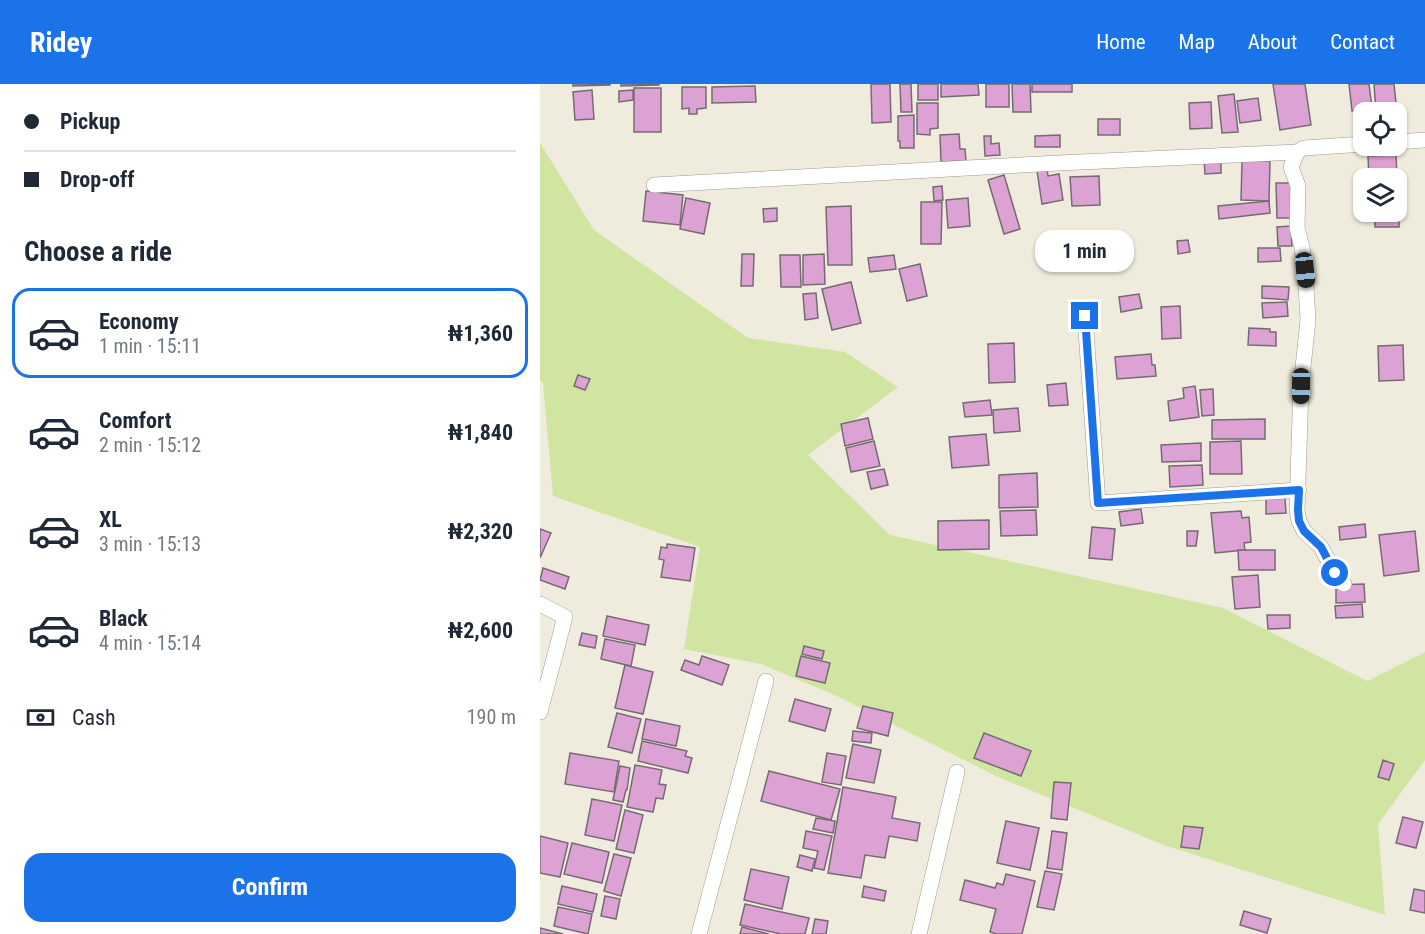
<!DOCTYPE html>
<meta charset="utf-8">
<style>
body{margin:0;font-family:"Roboto Condensed",sans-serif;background:#f2f2f3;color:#1f2937;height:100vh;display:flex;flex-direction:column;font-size:22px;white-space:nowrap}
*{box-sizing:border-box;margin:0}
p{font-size:20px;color:#747a83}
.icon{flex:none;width:33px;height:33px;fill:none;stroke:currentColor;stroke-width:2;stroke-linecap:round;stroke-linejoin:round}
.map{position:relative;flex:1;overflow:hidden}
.sheet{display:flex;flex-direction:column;background:#fff;width:540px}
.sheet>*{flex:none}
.banner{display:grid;align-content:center;height:132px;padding:0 24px;background:#fff}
.buttons{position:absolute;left:813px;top:18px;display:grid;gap:12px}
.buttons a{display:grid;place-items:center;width:54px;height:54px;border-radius:12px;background:#fff;box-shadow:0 2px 4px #0004;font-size:30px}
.end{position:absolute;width:27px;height:27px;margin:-14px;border:8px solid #1a73e8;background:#fff;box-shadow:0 0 0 3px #fff}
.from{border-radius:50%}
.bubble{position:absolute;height:42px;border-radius:18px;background:#fff;box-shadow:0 2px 4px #0004;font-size:20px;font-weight:700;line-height:42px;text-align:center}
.car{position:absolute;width:18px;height:36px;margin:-18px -9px;border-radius:8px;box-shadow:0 0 4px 2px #0007;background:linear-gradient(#222 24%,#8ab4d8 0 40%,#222 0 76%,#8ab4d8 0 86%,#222 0)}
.banner b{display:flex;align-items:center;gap:21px;height:57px;font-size:22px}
.banner b+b{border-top:2px solid #e0e1e3}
.banner i{width:15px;height:15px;background:#1f2937}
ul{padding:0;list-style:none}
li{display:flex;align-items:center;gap:18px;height:90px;margin:0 12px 9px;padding:0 12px;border:3px solid transparent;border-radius:18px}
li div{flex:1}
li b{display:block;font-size:22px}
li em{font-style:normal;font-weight:700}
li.current{border-color:#1a73e8}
li>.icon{width:54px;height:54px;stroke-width:1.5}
h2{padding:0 24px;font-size:27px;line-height:72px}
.pay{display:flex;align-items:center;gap:15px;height:66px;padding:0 24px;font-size:22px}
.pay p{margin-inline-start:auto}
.action{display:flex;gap:12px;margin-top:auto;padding:12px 24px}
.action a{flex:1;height:69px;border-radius:18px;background:#1a73e8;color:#fff;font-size:24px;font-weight:700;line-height:69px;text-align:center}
header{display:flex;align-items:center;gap:36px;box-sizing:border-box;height:84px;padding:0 30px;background:#1a73e8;color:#fff}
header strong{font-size:28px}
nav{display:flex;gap:33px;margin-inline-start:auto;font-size:21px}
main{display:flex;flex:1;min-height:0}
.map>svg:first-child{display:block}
</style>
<header>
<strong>Ridey</strong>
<nav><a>Home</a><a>Map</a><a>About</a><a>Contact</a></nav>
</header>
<main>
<section class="sheet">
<div class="banner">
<b><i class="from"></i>Pickup</b>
<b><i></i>Drop-off</b>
</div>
<h2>Choose a ride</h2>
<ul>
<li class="current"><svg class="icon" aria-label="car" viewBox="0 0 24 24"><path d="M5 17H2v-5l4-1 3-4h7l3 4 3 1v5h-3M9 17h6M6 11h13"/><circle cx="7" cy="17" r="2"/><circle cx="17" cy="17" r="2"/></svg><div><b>Economy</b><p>1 min · 15:11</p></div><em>₦1,360</em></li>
<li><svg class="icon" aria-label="car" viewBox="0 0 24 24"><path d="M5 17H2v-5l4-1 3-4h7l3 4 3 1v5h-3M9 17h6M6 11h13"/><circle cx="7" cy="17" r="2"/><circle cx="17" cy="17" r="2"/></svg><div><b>Comfort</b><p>2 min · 15:12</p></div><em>₦1,840</em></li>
<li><svg class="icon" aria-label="car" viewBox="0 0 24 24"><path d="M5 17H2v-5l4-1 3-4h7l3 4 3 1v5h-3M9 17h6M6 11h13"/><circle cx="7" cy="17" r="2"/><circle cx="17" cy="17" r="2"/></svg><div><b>XL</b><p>3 min · 15:13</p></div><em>₦2,320</em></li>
<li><svg class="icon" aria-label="car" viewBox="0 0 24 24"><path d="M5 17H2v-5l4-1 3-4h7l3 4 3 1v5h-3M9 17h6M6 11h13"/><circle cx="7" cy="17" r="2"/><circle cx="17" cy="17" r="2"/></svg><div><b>Black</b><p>4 min · 15:14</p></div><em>₦2,600</em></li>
</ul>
<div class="pay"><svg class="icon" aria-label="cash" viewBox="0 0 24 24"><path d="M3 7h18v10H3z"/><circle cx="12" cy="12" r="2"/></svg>Cash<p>190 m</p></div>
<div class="action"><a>Confirm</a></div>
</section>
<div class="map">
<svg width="885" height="850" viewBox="0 0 885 850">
<rect width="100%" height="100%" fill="#efebdd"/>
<path fill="#cfe5a1" d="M0,59L54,146L208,254L305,268L358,303L268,371L350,451L683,524L827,597L885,568V676L838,740L845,831L624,761L458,693L297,612L221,580L144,565L160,463L13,412L3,299L0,297Z"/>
<g fill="#dca2d3" stroke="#766b74" stroke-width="1.5">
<path d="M33,0H70V1L33,2Z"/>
<path d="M81,0H119V1L81,2Z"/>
<path d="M331,0H350L351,38L332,39Z"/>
<path d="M360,0H371L372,28H361Z"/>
<rect x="378" y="0" width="20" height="16"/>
<path d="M401,0H438L439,11L401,13Z"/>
<rect x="446" y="0" width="23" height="23"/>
<path d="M472,0H490L491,28H473Z"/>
<rect x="492" y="0" width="40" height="8"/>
<path d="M733,0H765L771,41L740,46Z"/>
<path d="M809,0H829L832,24L812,27Z"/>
<path d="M834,0H854L857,29L836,28Z"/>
<path d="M215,2L216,18L172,19V3Z"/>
<path d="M142,3H166V24L157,25V30H149V24L142,25Z"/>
<rect x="94" y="4" width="27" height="44"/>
<path d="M52,6L54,35L35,36L33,8Z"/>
<path d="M93,6V16L79,18V7Z"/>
<path d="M694,10L698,48L682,49L678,12Z"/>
<path d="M718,14L721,36L700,39L697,17Z"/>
<path d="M671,18L672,44L650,45L649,19Z"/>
<path d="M377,19H398V44L390,45V51L377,50Z"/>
<path d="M374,31V64H360V57H358V32Z"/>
<path d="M861,31L862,46H856V32Z"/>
<rect x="558" y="35" width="22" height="16"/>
<path d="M419,50L420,65H425L426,77L401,78L400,51Z"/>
<path d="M520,51V63H495V52Z"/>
<path d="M444,52H451V60L459,59L460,71L445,72Z"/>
<path d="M856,71L858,113H856V94H829L828,72Z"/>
<path d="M681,74V89L665,90L664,75Z"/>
<path d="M702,77H730L729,117L701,116Z"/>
<path d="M507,86L508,92L519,90L523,116L502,120L497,87Z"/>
<path d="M464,91L480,145L464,150L448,96Z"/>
<path d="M559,92L560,121L532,122L530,93Z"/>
<path d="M736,99H751V134H737Z"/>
<path d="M402,102L403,116L394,117L393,103Z"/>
<path d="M106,107L143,111L140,141L103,137Z"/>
<path d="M146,114L170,119L164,150L140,145Z"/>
<path d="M428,114L430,142L408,144L406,116Z"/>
<path d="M856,115H859V143H835V128H856Z"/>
<path d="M729,117L730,129L679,135L678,122Z"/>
<path d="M381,118H402L401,160H381Z"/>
<path d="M311,122L312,181H288L286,123Z"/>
<path d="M237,124V137L224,138L223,125Z"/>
<path d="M751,142L752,162H738L737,143Z"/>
<path d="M648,156L650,168L638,170L637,157Z"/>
<path d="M576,160H587L589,173L577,174Z"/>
<path d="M718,164H740L741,177L718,178Z"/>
<path d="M202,170H214L213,202H201Z"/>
<path d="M284,170L285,200L263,201V171Z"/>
<path d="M240,171H260L261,203H241Z"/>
<path d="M354,171L356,185L330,188L328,174Z"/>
<path d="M380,180L387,212L367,217L359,185Z"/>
<path d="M311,198L321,239L292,246L282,205Z"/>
<path d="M722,202L749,203L748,216L722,214Z"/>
<path d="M276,209L278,234L265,236L263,210Z"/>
<path d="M599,210L602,224L581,228L579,213Z"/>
<path d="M747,218L748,232L723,234L722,219Z"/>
<path d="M640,222L641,254L622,255L621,223Z"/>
<path d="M709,244L730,245V248H736V262L708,261Z"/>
<path d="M474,259L475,298L449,299L448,260Z"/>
<path d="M863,261L864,296L839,297L838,262Z"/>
<path d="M611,270L612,281H615L616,292L577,295L575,273Z"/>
<path d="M38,291L50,295L45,306L34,302Z"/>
<path d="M526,299L528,321L509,322L507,301Z"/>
<path d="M655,302L659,333L630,337L628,317L644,314L643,304Z"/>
<path d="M673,305L674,331L662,332L660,306Z"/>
<path d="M450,316L452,331L425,333L423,319Z"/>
<path d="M478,324L480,347L454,349L453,326Z"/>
<path d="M328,334L333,355L305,362L301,340Z"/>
<path d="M725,335V355H672V336Z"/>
<path d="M446,350L449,381L412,384L409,353Z"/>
<path d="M334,357L340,382L311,388L306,364Z"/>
<path d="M701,357L702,390H670V358Z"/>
<path d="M661,359V377L622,378L621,361Z"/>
<path d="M662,381L663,401L630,403L629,382Z"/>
<path d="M344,385L348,401L331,405L327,388Z"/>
<path d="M497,389L498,423L459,424V391Z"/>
<path d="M745,414L746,429L726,430V415Z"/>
<path d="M601,425L603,439L581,442L579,428Z"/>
<path d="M496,426L497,451L461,452L460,427Z"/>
<path d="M701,427L702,434L709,433L711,458L704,459L705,466L675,469L671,429Z"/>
<path d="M449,436V465L398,466V437Z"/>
<path d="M825,440L826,453L800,456L799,443Z"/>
<path d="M552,443L575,445L572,476L549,474Z"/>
<path d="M0,445L11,449L0,474Z"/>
<path d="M647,447H658L656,462H647Z"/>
<path d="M875,447L879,487L844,492L839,451Z"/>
<path d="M127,460L155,464L150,497L121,493L124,476L119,475L121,463L127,464Z"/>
<path d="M698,466H735V486H699Z"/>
<path d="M3,484L29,493L25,505L0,496Z"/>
<path d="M718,491L720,523L695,525L692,493Z"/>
<path d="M824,500L825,518L796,519V501Z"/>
<path d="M822,520L823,533L796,534L795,522Z"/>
<path d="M727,531H750V544L728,545Z"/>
<path d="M67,532L109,541L105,561L63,552Z"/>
<path d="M42,549L57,552L55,564L39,561Z"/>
<path d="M65,555L95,561L91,582L61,575Z"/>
<path d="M264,562L284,567L282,575L262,570Z"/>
<path d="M162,572L189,581L182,601L141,586L145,576L159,581Z"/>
<path d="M261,572L290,579L285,599L256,592Z"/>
<path d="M85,581L113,588L103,630L75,624Z"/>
<path d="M255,615L291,625L285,647L249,637Z"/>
<path d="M323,622L353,629L348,652L317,644Z"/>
<path d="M77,629L101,635L92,669L68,663Z"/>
<path d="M106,635L140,642L136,662L102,655Z"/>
<path d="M313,647L332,649L331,659L312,657Z"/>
<path d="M444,649L491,667L481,692L434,674Z"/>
<path d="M102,657L147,667L145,672L152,674L148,689L98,677Z"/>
<path d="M313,660L341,666L334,699L306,694Z"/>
<path d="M30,669L79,677L74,708L25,700Z"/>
<path d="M287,669L306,672L301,701L282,698Z"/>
<path d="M843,676L854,680L849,696L838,693Z"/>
<path d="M95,681L122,686L119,700L126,701L123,715L116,714L113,728L87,723Z"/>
<path d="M80,682L90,684L87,706H86L83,718L73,716Z"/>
<path d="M229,687L300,705L291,736L221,717Z"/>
<path d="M514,698L531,699L527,736L511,734Z"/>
<path d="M303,703L356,713L352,734L380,739L377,757L349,752L345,774L325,771L321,794L288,789Z"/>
<path d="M52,715L82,721L74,757L45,751Z"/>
<path d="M85,726L103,731L94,769L76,765Z"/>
<path d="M863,733L883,738L876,764L856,759Z"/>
<path d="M276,734L295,737L293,749L273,745Z"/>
<path d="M466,737L499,744L490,786L457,779Z"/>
<path d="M644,742L663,744L659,765L641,763Z"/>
<path d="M266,747L292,752L284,786L274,784L278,767L263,764Z"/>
<path d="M512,747L527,749L522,786L507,784Z"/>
<path d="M0,752L28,759L20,793L0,789Z"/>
<path d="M32,759L69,768L62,799L24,790Z"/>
<path d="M74,770L91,774L81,812L64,807Z"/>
<path d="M260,771L275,775L272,787L257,783Z"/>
<path d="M211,785L249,793L242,825L204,816Z"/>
<path d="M505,787L522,790L514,826L497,823Z"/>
<path d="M466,790L495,797L482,850H457L450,848L456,825L420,816L425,796L455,804L457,799L463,801Z"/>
<path d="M22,802L57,810L53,828L18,820Z"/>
<path d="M324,802L346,807L344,817L322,813Z"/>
<path d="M874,805L885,807V829L870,826Z"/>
<path d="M65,812L80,815L76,835L61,832Z"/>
<path d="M205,820L269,834L265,850H241L200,841Z"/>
<path d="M18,823L52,830L48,850L14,842Z"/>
<path d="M704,827L731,835L727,849L700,841Z"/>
<path d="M275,835L288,837L286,850H272Z"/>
<path d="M202,843L229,850H200Z"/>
<path d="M0,844L23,850H0Z"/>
</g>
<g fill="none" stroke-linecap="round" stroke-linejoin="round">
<g stroke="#9e9b8e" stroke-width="16">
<g id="minor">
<path d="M856,58L885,56"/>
<path d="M757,68L751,83L758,102L757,144L762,163L765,186L768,236L761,302L757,426L759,437L764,447L781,463L795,489L804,500"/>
<path d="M114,101L519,79L757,68L764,64L824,60"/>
<path d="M545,232L558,419L759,406"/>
<path d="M0,520L25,533L0,628"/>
<path d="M159,850L226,597"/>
<path d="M379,850L417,688"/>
</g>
</g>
<use href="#minor" stroke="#fff" stroke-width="15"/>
</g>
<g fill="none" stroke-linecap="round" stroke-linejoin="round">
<path stroke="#1a73e8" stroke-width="8" d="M545,232L558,419L759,406L758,426L759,437L764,447L781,463L795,489"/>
</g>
</svg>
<div class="buttons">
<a><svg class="icon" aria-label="locate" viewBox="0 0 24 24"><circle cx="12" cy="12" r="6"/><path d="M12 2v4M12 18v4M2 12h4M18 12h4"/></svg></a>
<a><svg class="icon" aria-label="layers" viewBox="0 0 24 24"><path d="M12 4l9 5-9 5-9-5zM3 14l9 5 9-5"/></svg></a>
</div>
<i class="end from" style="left:795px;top:489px"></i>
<i class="end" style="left:545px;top:232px"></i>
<div class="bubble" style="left:495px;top:146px;width:99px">1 min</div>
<i class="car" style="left:765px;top:186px;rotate:174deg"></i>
<i class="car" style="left:761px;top:302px;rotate:181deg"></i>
</div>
</main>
